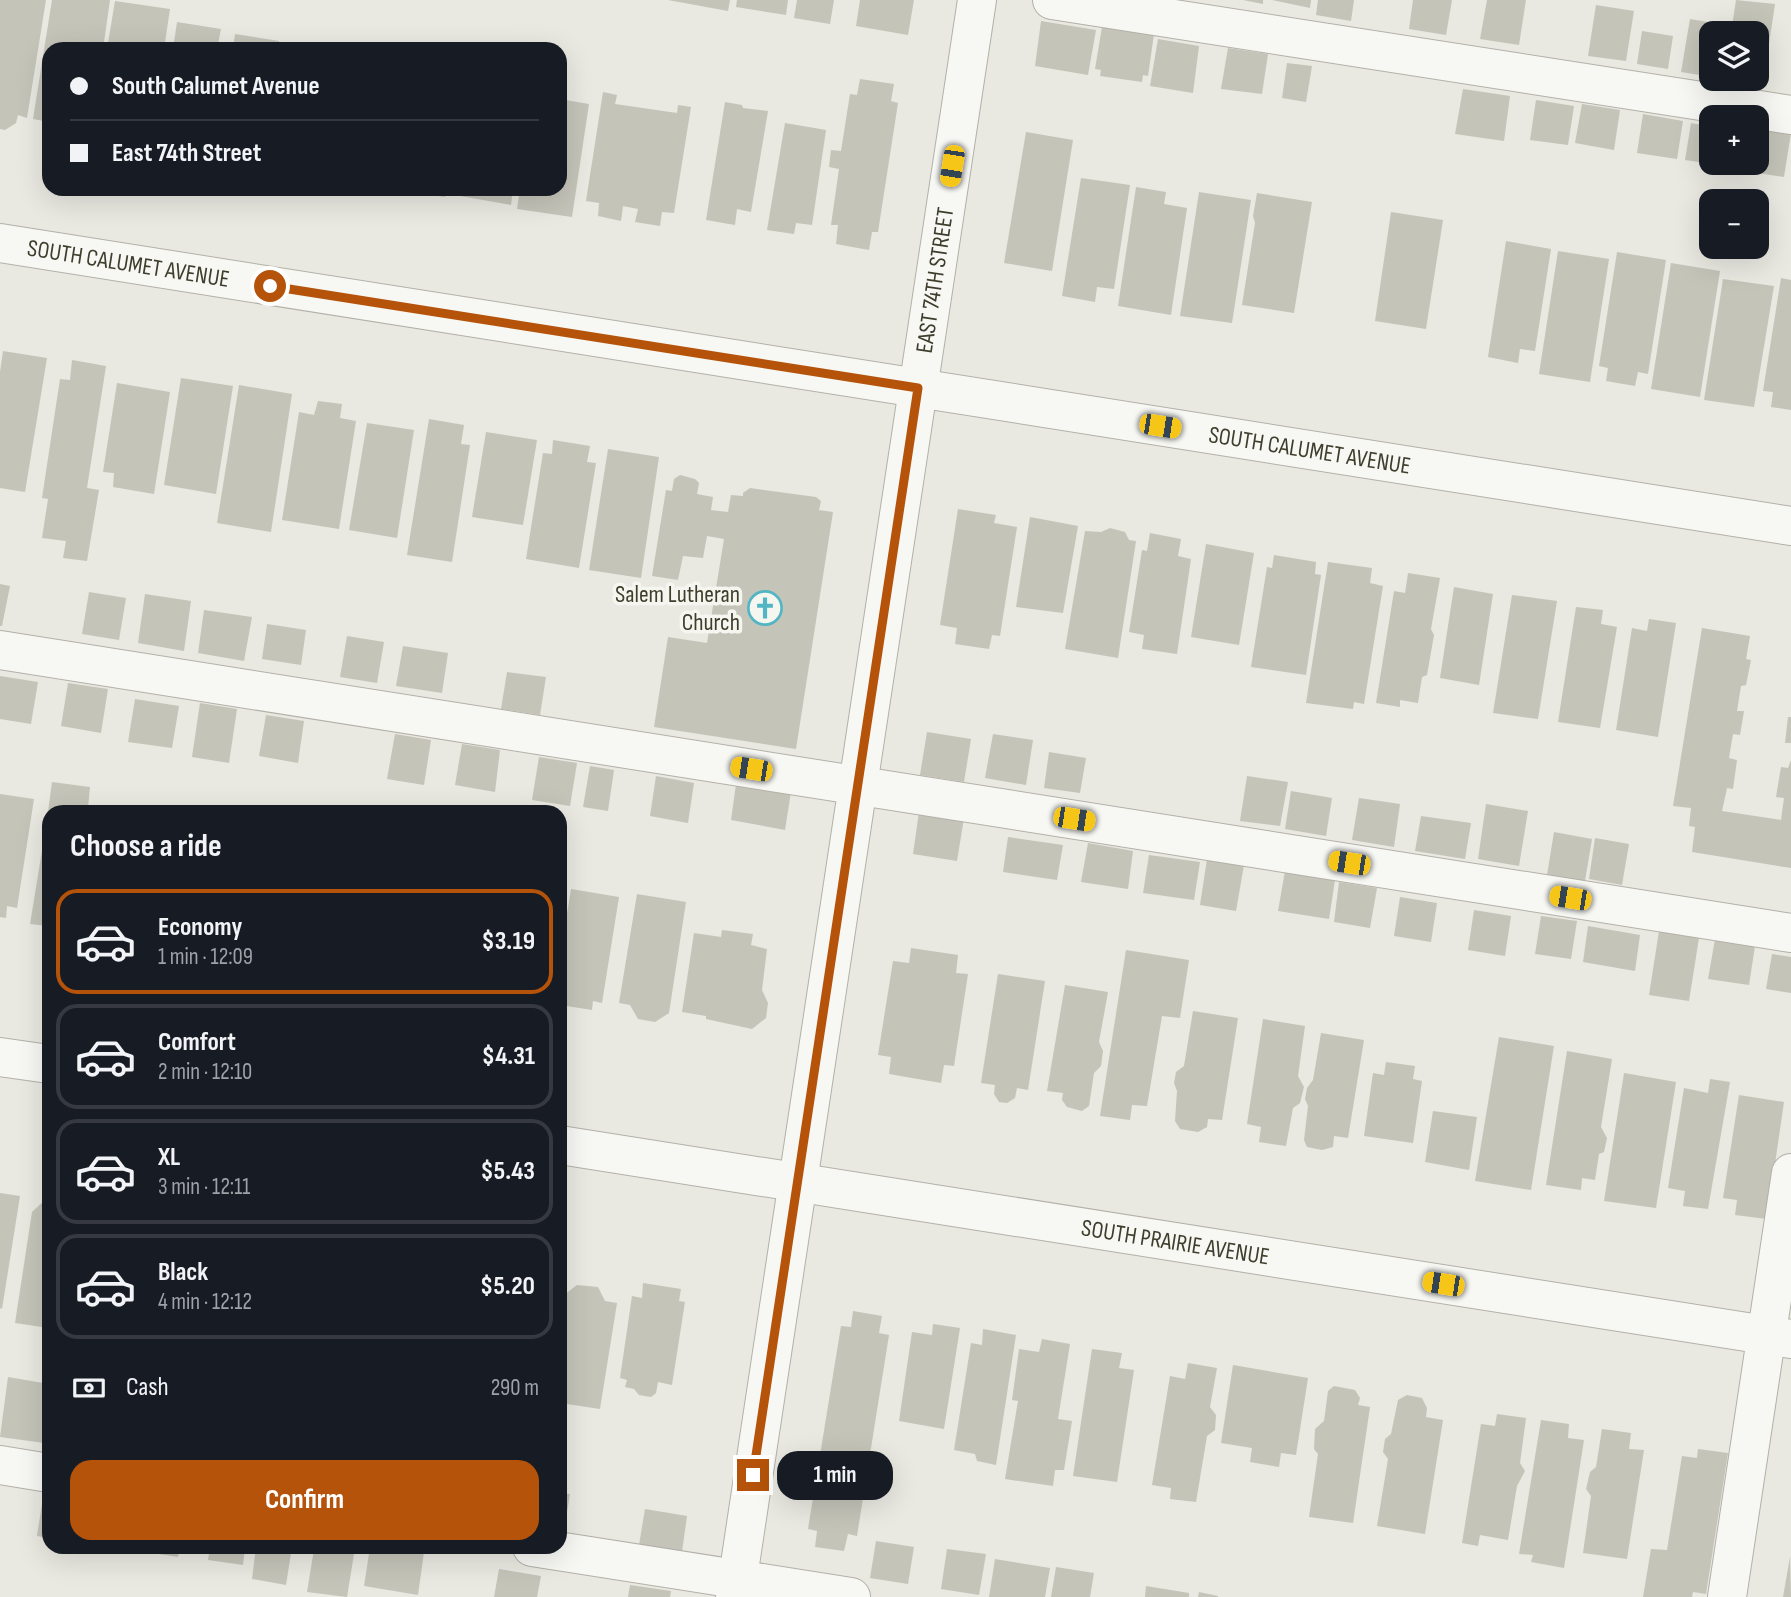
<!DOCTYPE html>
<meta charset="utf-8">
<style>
body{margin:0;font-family:"Sofia Sans Condensed",sans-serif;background:#242831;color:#f1f3f6;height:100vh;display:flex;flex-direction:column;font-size:26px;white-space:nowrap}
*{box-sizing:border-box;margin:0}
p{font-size:23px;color:#9ea1a6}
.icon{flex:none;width:38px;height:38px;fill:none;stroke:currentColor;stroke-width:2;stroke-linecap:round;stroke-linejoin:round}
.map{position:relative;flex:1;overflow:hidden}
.panel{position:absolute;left:42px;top:805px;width:525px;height:749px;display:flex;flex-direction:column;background:#171b24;border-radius:21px;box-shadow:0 7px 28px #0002}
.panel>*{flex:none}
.guide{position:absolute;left:42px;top:42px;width:525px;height:154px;border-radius:21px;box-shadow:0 7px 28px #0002;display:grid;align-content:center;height:154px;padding:0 28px;background:#171b24}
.tools{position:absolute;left:1699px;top:21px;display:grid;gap:14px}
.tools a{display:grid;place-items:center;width:70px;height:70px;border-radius:14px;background:#171b24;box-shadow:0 7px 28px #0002;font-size:35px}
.end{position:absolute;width:32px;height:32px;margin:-16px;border:9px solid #b45309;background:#fff;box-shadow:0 0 0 4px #fff}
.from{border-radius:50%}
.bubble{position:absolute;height:49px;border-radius:21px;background:#171b24;box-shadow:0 7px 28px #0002;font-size:23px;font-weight:700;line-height:49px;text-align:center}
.car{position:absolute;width:21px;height:42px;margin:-21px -10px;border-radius:9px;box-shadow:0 0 5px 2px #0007;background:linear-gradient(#f5c518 24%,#345 0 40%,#f5c518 0 76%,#345 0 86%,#f5c518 0)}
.guide b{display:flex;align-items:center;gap:24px;height:66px;font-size:26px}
.guide b+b{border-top:2px solid #363941}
.guide i{width:18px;height:18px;background:#f1f3f6}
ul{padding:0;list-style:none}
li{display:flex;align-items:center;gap:21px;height:105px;margin:0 14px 10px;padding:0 14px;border:4px solid #363941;border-radius:21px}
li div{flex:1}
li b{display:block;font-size:26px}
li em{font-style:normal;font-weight:700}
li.current{border-color:#b45309}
li>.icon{width:63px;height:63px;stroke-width:1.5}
h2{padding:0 28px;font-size:32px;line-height:84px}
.pay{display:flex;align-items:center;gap:18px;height:77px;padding:0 28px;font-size:26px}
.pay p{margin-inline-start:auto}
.cta{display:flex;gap:14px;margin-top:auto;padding:14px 28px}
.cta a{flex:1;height:80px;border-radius:21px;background:#b45309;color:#fff;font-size:28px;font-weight:700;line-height:80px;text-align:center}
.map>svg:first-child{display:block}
</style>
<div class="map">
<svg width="1791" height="1597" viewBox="0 0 1791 1597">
<rect width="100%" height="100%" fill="#e9e8e1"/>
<g fill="#c5c4b9">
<path d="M0,0H46L27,118L18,115L16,123L5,130L0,129Z"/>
<path d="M52,0H110L103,49H49V134L43,126L44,121L33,119Z"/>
<path d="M668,0H730L728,11Z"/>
<path d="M737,0H788L786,15L736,7Z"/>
<path d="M797,0H834L830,24L794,18Z"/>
<path d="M860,0H914L908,35L856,26Z"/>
<path d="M1243,0H1263V4Z"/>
<path d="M1272,0H1311L1310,8Z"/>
<path d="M1318,0H1354L1351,21L1316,15Z"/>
<path d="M1413,0H1452L1446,35L1409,29Z"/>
<path d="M1487,0H1526L1519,45L1480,39Z"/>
<path d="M1736,0L1775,4L1766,64L1757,63V33H1731Z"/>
<path d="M115,1L170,9L164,49H107Z"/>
<path d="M1596,5L1634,11L1626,61L1588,56Z"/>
<path d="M1690,19L1726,25L1725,33H1712V77L1681,72Z"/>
<path d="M1041,21L1096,30L1088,75L1035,66Z"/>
<path d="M177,22L221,29L217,49H173Z"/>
<path d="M1102,27L1154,34L1148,76L1143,75L1142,82L1100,76L1101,70L1095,69Z"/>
<path d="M1642,31L1673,36L1668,69L1637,64Z"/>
<path d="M235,34L279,41L278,49H233Z"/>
<path d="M1158,39L1199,46L1193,93L1150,86Z"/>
<path d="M1228,48L1268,54L1262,94L1221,89Z"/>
<path d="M1287,63L1312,66L1306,102L1282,98Z"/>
<path d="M860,79L894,84L891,101L898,103L878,232H872L869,250L836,244L838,225H831L839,169L829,167L831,150L841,151L850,94L857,95Z"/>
<path d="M1463,89L1510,96L1504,141L1455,134Z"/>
<path d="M603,92L617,95L615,104L677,113L678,105L691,107L674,213L662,212L660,226L635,222L638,209L623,206L621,221L598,216L599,203L586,201Z"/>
<path d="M560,99L589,104L572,217L517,209L520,189H560Z"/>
<path d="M1536,100L1574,106L1568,145L1530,140Z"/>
<path d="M725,102L742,105L743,108L768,111L751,212L737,209L735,225L706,220Z"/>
<path d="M1582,104L1620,110L1614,150L1575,143Z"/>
<path d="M1643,114L1683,121L1677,159L1637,153Z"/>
<path d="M785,123L826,130L812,225L796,223L794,234L767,230Z"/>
<path d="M1691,123L1712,127V164L1685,160Z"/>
<path d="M1757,128L1791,133L1784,177L1738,170L1739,163H1757Z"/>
<path d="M1026,132L1073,140L1052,271L1004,263Z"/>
<path d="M1081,178L1130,185L1114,289L1097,287L1095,302L1062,296Z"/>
<path d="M1136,187L1166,192L1164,204L1187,208L1171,315L1118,306Z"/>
<path d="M411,189H447L445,197L411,192Z"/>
<path d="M461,189H513L511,205L460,196Z"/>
<path d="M1199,192L1251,200L1232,323L1180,316Z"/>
<path d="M1257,193L1312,202L1294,313L1242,305L1255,223L1253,216Z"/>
<path d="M1391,212L1443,220L1426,329L1375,321Z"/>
<path d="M1506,241L1551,249L1535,351L1520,349L1518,363L1488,357Z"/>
<path d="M1558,251L1609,259L1590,382L1539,374Z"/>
<path d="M1617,252L1666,260L1648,374L1638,372L1635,386L1606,381L1608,368L1599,366Z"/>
<path d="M1671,263L1720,271L1700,397L1651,389Z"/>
<path d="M1781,278L1791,280V410L1771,407L1773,392L1763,391Z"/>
<path d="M1723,279L1774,286L1754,407L1704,400Z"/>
<path d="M3,351L47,358L25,492L0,488V372Z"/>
<path d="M72,360L106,366L87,488L99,490L87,561L63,558L66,541L42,538L48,499L42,498L60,379L70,380Z"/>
<path d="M181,378L233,386L216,494L164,485Z"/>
<path d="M117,383L170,392L154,494L113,487L114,473L103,472Z"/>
<path d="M239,385L292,394L271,532L217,523Z"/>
<path d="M318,401L342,404L340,418L356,421L339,529L282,520L299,412L314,415Z"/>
<path d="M429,419L464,425L461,444L470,445L452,562L407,555Z"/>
<path d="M367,423L414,430L397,538L349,530Z"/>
<path d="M486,432L537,440L523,525L472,517Z"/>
<path d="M553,440L590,446L587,462L596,463L579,568L526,559L543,453L552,454Z"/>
<path d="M608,449L659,457L641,578L589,570Z"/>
<path d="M680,475L695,479L699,483L697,494L713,497L711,510L728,512L731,495L743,496V493L750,488L816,497L821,501L819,510L833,512L796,749L654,727L668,637L707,643L724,539L707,536L703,558L683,556L678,580L652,576L666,490L672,491L674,479Z"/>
<path d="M958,509L996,515L994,523L1017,527L1000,636L992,635L989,649L955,644L957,628L940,625Z"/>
<path d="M1030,517L1078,526L1063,613L1016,607Z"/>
<path d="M1110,528L1125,532L1129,540L1136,541L1118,658L1065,649L1085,531L1101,532Z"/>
<path d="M1150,533L1181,539L1178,556L1191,559L1177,654L1142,649L1144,635L1129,632L1142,550L1147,551Z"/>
<path d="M1206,544L1254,553L1239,645L1191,637Z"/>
<path d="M1274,555L1316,562L1315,574L1321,575L1306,675L1251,667L1267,567L1272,568Z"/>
<path d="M1328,562L1372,568L1370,583L1383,586L1364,704L1354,702L1353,709L1306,703Z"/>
<path d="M1408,573L1440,578L1431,629L1434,635L1427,675L1422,677L1418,703L1400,700V707L1376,703L1394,591L1405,593Z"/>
<path d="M0,584L10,586L2,626H0Z"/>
<path d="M1454,587L1493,594L1479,685L1440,678Z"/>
<path d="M89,592L126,598L119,640L82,634Z"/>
<path d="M145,594L191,601L184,651L138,643Z"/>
<path d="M1512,595L1557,601L1538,719L1493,713Z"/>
<path d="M1576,607L1603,610L1601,624L1617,627L1600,728L1558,722Z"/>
<path d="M204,610L252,617L244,661L198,653Z"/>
<path d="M1649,619L1676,623L1658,737L1616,730L1632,628L1647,631Z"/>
<path d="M267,624L306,630L301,665L262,659Z"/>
<path d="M1702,628L1750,636L1746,659L1751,660L1746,685L1741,686L1737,711H1744L1740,735L1733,734L1729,758L1737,760L1733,789L1727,788L1722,811L1781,820L1784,798L1776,797L1781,767L1788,768L1791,760V868L1692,852L1695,827L1689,826L1691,808L1673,806Z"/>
<path d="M347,636L384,642L377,683L340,677Z"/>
<path d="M403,646L448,653L442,693L396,686Z"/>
<path d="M507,672L546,677L540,715L501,709Z"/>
<path d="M0,676L38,682L31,724L0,719Z"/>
<path d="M68,683L108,689L101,733L61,726Z"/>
<path d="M135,699L179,706L172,748L128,742Z"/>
<path d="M200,703L237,709L229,763L192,757Z"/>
<path d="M266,715L304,721L298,763L259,756Z"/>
<path d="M1788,717H1791V743H1785Z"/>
<path d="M927,732L971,739L964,782L920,775Z"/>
<path d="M395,734L431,740L424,785L387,779Z"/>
<path d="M993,734L1033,740L1026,785L985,778Z"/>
<path d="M462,744L500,750L495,792L455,785Z"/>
<path d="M1049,752L1086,758L1080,793L1044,788Z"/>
<path d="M539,757L577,763L570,806L532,800Z"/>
<path d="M590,766L614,770L608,811L583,807Z"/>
<path d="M656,776L694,783L688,823L650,816Z"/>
<path d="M1247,776L1288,782L1280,826L1240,821Z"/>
<path d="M52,782L90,787L88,808L103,812H48Z"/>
<path d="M736,784L791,792L785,830L731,820Z"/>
<path d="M1291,791L1332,798L1326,836L1285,829Z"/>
<path d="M0,794L34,799L17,908L7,906L6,918L0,917Z"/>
<path d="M1359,798L1400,804L1394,847L1352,840Z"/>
<path d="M1486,804L1528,811L1519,866L1478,859Z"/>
<path d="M919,812L964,818L957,861L913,854Z"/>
<path d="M48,814H49V926L30,924Z"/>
<path d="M1421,816L1471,823L1465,859L1415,851Z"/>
<path d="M1554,832L1592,839L1585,881L1547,875Z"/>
<path d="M1008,837L1063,845L1057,880L1003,872Z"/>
<path d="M1595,838L1629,844L1622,885L1589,879Z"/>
<path d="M1088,843L1133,851L1128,889L1081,882Z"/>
<path d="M1149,855L1200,862L1194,900L1143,893Z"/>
<path d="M1207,859L1244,865L1236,911L1200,905Z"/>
<path d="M1285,871L1335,880L1329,919L1278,911Z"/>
<path d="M1339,882L1377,888L1370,928L1334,922Z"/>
<path d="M571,889L619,897L602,1003L593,1001L592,1010L560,1005V957Z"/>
<path d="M637,894L686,902L669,1013L655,1022L638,1019L630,1005L619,1003Z"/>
<path d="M1400,897L1437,903L1431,942L1394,936Z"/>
<path d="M1474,910L1511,916L1505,956L1468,950Z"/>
<path d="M1541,916L1577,921L1571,959L1535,954Z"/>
<path d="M1588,926L1640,935L1635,971L1583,962Z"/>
<path d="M722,930L753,934L751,945L767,949L762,990L768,1003L766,1018L752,1029L706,1019V1016L682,1012L694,933L721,937Z"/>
<path d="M1659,931L1699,938L1689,1001L1649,995Z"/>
<path d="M1715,939L1755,946L1749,985L1708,979Z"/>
<path d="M911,948L958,955L956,973L968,974L954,1066L944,1065L941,1083L889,1074L891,1057L878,1055L893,961L909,963Z"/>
<path d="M1126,950L1189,960L1180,1018L1162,1016L1147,1106L1132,1105L1130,1120L1100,1116Z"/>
<path d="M1772,954L1791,957V993L1766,989Z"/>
<path d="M998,974L1045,981L1028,1090L1017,1088L1015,1098L1007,1103L999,1102L994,1094L995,1085L981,1083Z"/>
<path d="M1065,985L1108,992L1099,1042L1103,1051L1101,1066L1094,1073L1089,1106L1082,1111L1067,1107L1062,1100L1063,1093L1047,1091Z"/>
<path d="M1193,1011L1238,1018L1222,1120L1208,1119L1207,1127L1198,1132L1180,1129L1175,1121L1177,1091L1174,1083L1176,1072L1184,1066Z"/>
<path d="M1263,1019L1305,1026L1298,1076L1304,1087L1300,1103L1293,1108L1286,1146L1259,1142L1261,1127L1247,1124Z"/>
<path d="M1321,1033L1364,1040L1348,1138L1334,1136L1333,1147L1322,1150L1307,1147L1304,1140L1308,1106L1305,1099L1307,1088L1313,1080Z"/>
<path d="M1499,1037L1554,1046L1531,1190L1475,1181Z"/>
<path d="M1567,1051L1612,1059L1601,1127L1607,1138L1604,1152L1599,1154L1595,1180L1582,1178L1581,1190L1546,1185Z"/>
<path d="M1386,1062L1415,1066L1413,1079L1422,1081L1413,1143L1364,1136L1373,1073L1384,1075Z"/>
<path d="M1624,1073L1676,1082L1656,1208L1604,1201Z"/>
<path d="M1710,1079L1730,1082L1708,1209L1683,1206L1685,1191L1668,1188L1684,1088L1708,1093Z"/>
<path d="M1739,1095L1784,1102L1767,1219L1735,1215L1737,1200L1723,1198Z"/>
<path d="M1433,1111L1477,1117L1469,1170L1425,1162Z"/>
<path d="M0,1193L20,1196L2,1309L0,1308Z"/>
<path d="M45,1200L49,1201V1328L15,1323L32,1212Z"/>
<path d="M643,1283L681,1289L679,1301L685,1302L672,1385L658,1382L656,1393L651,1397L639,1395L634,1389L625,1387L627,1380L620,1378L632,1296L642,1298Z"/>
<path d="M577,1285L598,1287L605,1301L617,1303L600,1409L560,1403V1319L564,1295Z"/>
<path d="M853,1311L882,1316L879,1333L889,1335L857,1536L848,1534L844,1551L815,1547L817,1531L808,1529L841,1326L851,1327Z"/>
<path d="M933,1324L960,1328L944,1429L899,1421L912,1332L932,1335Z"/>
<path d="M983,1329L1016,1335L996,1465L977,1461L975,1454L954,1450L971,1343L982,1345Z"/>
<path d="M1042,1339L1070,1344L1058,1419L1072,1421L1064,1470H1055L1053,1486L1005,1479L1018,1401L1012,1400L1019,1349L1039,1352Z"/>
<path d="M1092,1349L1122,1353L1119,1368L1134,1370L1117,1482L1073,1476Z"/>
<path d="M1188,1363L1217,1368L1210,1407L1216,1415L1215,1430L1207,1436L1196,1502L1170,1499L1171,1488L1152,1485L1170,1376L1185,1379Z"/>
<path d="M1233,1365L1308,1378L1296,1455L1281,1453L1279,1467L1250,1462L1252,1448L1221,1443Z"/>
<path d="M8,1377L49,1384V1410L44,1443L0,1437Z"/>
<path d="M1334,1386L1355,1390L1360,1398L1358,1405L1370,1407L1353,1523L1309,1517L1318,1454L1314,1449L1315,1429L1324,1421L1328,1391Z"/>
<path d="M1407,1395L1422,1398L1427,1408L1426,1417L1443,1420L1425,1534L1377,1526L1388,1459L1383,1452L1385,1439L1391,1434L1398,1400Z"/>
<path d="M1497,1414L1526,1418L1520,1463L1525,1471L1517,1486L1508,1540L1480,1535L1478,1546L1462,1543L1481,1424L1495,1426Z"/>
<path d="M1541,1420L1569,1424L1568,1438L1584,1440L1564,1568L1531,1562L1533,1555L1519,1554Z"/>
<path d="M1602,1429L1631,1433L1629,1449L1644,1450L1627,1559L1583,1553L1591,1496L1586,1489L1590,1472L1596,1467Z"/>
<path d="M1698,1449L1728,1453L1706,1594L1693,1592L1692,1597H1643L1651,1549L1667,1550L1682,1456L1697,1458Z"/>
<path d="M560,1493L570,1494L564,1531H560Z"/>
<path d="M43,1497L49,1498V1538L37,1536Z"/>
<path d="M645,1509L687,1516L682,1552L639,1545Z"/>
<path d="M876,1541L914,1547L908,1584L870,1578Z"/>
<path d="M140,1547H180L178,1557L139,1551Z"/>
<path d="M210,1547H245L243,1565L208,1560Z"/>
<path d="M256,1547H292L286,1585L252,1579Z"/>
<path d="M370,1547H394L424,1552L418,1595L364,1586Z"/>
<path d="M314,1549L354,1554L347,1597L307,1592Z"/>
<path d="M947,1549L986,1554L979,1595L941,1589Z"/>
<path d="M1790,1557L1791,1597H1783Z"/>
<path d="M995,1559L1050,1568L1045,1597H989Z"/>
<path d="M1056,1567L1094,1573L1090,1597H1051Z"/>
<path d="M499,1569L541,1576L537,1597H494Z"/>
<path d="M630,1585L671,1591L670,1597H628Z"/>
<path d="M1146,1586L1189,1593V1597H1145Z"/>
<path d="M1199,1592L1218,1596V1597H1198Z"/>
</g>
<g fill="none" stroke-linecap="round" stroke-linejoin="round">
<g stroke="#b3b1a7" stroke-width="40">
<g id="minor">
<path d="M1052,0L1791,115"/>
<path id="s1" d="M0,243L1791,526"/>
<path d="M0,650L1791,933"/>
<path d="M0,1057L49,1064"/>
<path id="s2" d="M560,1145L1791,1339"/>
<path d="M0,1465L49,1473"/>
<path d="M532,1547L851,1597"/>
<path id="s3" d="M735,1597L977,0"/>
<path d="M1727,1597L1791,1173"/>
</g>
</g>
<use href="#minor" stroke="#f7f7f4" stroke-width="38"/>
</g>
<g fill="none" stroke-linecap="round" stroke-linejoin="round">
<path stroke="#b45309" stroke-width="9" d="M270,286L918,388L753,1475"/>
</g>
<defs>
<g id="church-ring" transform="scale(1.75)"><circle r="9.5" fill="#f6f6f1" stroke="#51b5c3" stroke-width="1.5"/><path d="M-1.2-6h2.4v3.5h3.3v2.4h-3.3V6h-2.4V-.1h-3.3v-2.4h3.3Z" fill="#51b5c3"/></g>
</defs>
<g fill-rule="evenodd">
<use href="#church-ring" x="765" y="608"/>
</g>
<g text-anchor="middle" stroke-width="7" stroke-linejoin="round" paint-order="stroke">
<g font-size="24" fill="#3f3d2b" stroke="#f6f6f1">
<text dy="8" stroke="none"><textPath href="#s1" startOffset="130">SOUTH CALUMET AVENUE</textPath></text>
<text dy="8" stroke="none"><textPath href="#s3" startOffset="1332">EAST 74TH STREET</textPath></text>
<text dy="8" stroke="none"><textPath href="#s1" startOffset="1326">SOUTH CALUMET AVENUE</textPath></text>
<text dy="8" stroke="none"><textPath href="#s2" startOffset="623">SOUTH PRAIRIE AVENUE</textPath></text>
</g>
<g font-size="24" fill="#3f3d2b" stroke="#f6f6f1" text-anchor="end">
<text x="740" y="602">Salem Lutheran<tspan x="740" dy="28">Church</tspan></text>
</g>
</g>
</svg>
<div class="tools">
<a><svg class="icon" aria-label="layers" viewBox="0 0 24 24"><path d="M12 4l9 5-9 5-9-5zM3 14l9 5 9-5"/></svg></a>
<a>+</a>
<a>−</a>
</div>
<i class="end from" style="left:270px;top:286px"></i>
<i class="end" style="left:753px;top:1475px"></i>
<div class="bubble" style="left:777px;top:1451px;width:116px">1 min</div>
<i class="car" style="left:952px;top:166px;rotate:189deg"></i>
<i class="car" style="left:1160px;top:426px;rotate:99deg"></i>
<i class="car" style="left:751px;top:769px;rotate:279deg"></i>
<i class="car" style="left:1074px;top:819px;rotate:99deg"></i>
<i class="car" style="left:1349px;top:863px;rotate:279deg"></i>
<i class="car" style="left:1570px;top:898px;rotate:279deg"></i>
<i class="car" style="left:1443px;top:1284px;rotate:279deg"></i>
<div class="guide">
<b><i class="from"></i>South Calumet Avenue</b>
<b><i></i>East 74th Street</b>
</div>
<section class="panel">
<h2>Choose a ride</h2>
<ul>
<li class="current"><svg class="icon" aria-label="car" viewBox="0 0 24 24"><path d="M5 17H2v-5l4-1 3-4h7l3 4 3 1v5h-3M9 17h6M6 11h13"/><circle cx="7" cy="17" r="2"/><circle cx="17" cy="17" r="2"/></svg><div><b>Economy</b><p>1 min · 12:09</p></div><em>$3.19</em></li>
<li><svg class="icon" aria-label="car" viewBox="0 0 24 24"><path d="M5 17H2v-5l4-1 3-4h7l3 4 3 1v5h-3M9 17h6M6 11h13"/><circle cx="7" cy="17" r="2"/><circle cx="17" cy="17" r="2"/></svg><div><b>Comfort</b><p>2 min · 12:10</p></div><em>$4.31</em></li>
<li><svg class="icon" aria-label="car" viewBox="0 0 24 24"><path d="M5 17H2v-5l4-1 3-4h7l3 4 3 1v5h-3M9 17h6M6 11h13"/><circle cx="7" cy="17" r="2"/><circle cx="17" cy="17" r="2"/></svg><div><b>XL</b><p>3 min · 12:11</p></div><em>$5.43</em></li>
<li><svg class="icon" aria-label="car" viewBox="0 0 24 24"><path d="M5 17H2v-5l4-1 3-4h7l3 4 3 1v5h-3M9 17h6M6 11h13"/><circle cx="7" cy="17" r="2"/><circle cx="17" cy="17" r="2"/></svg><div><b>Black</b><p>4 min · 12:12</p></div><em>$5.20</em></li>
</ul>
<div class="pay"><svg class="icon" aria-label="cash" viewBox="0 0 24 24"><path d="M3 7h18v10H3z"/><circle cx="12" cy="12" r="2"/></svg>Cash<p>290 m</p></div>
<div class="cta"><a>Confirm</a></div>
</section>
</div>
